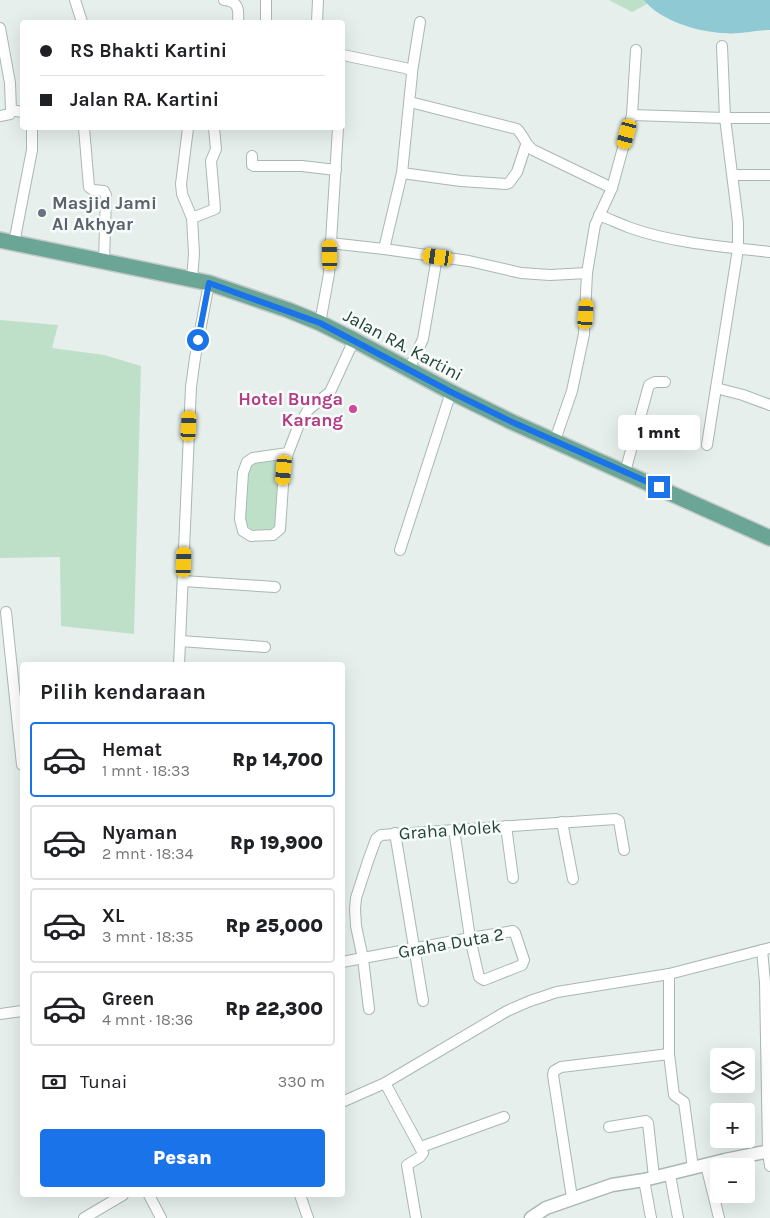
<!DOCTYPE html>
<html lang="id">
<meta charset="utf-8">
<style>
body{margin:0;font-family:Karla,sans-serif;background:#f6f6f6;color:#202124;height:100vh;display:flex;flex-direction:column;font-size:19px;white-space:nowrap}
*{box-sizing:border-box;margin:0}
p{font-size:16px;color:#757577}
.icon{flex:none;width:28px;height:28px;fill:none;stroke:currentColor;stroke-width:2;stroke-linecap:round;stroke-linejoin:round}
.map{position:relative;flex:1;overflow:hidden}
.sheet{position:absolute;left:20px;top:662px;width:325px;height:535px;display:flex;flex-direction:column;background:#fff;border-radius:5px;box-shadow:0 5px 20px #0002}
.sheet>*{flex:none}
.guide{position:absolute;left:20px;top:20px;width:325px;height:110px;border-radius:5px;box-shadow:0 5px 20px #0002;display:grid;align-content:center;height:110px;padding:0 20px;background:#fff}
.tools{position:absolute;left:710px;top:1048px;display:grid;gap:10px}
.tools a{display:grid;place-items:center;width:45px;height:45px;border-radius:5px;background:#fff;box-shadow:0 5px 20px #0002;font-size:25px}
.end{position:absolute;width:22px;height:22px;margin:-11px;border:6px solid #1a73e8;background:#fff;box-shadow:0 0 0 2px #fff}
.from{border-radius:50%}
.bubble{position:absolute;height:35px;border-radius:5px;background:#fff;box-shadow:0 5px 20px #0002;font-size:16px;font-weight:800;line-height:35px;text-align:center}
.car{position:absolute;width:15px;height:30px;margin:-15px -8px;border-radius:6px;box-shadow:0 0 4px 1px #0007;background:linear-gradient(#f5c518 24%,#345 0 40%,#f5c518 0 76%,#345 0 86%,#f5c518 0)}
.guide b{display:flex;align-items:center;gap:18px;height:48px;font-size:19px}
.guide b+b{border-top:1px solid #e0e0e0}
.guide i{width:12px;height:12px;background:#202124}
ul{padding:0;list-style:none}
li{display:flex;align-items:center;gap:15px;height:75px;margin:0 10px 8px;padding:0 10px;border:2px solid #e0e0e0;border-radius:5px}
li div{flex:1}
li b{display:block;font-size:19px}
li em{font-style:normal;font-weight:800}
li.current{border-color:#1a73e8}
li>.icon{width:45px;height:45px;stroke-width:1.5}
h2{padding:0 20px;font-size:22px;line-height:60px}
.pay{display:flex;align-items:center;gap:12px;height:55px;padding:0 20px;font-size:19px}
.pay p{margin-inline-start:auto}
.button{display:flex;gap:10px;margin-top:auto;padding:10px 20px}
.button a{flex:1;height:58px;border-radius:5px;background:#1a73e8;color:#fff;font-size:20px;font-weight:800;line-height:58px;text-align:center}
.map>svg:first-child{display:block}
</style>
<div class="map">
<svg width="770" height="1218" viewBox="0 0 770 1218">
<rect width="100%" height="100%" fill="#e6efeb"/>
<g fill="#bfe0c8">
<path d="M609,0H645L647,4L632,12Z"/>
<path d="M0,320L58,325L52,348L104,355L141,366L134,634L61,626L60,557L0,558Z"/>
<path d="M288,453L280,529L273,535L243,531L247,462Z"/>
</g>
<path fill="#8ec9d4" d="M644,0H770V30C755,30 738,35 723,33C698,32 659,20 644,0Z"/>
<g fill="none" stroke-linecap="round" stroke-linejoin="round">
<g stroke="#a8b8b2" stroke-width="12">
<g id="minor">
<path d="M75,0L82,22"/>
<path d="M224,0C239,1 239,10 238,22"/>
<path d="M266,0V22"/>
<path d="M317,22L318,0"/>
<path d="M0,28L10,83L11,110L22,112"/>
<path d="M412,72L420,22"/>
<path d="M410,102L517,129C524,136 525,144 533,150L612,188"/>
<path d="M632,115L725,118H770"/>
<path d="M0,116L10,114L12,111"/>
<path d="M84,128L89,187L93,190L104,191L106,195L104,261"/>
<path d="M188,128L181,184L182,194L192,218L194,254L192,279"/>
<path d="M252,156V165L254,166H302L336,170"/>
<path d="M402,173L461,181L506,184L509,183L517,172L526,145"/>
<path d="M733,175H770"/>
<path d="M599,215C609,219 618,223 628,227C671,243 725,247 770,252"/>
<path d="M192,218L215,209L211,161L216,149L214,128"/>
<path d="M14,243L32,150V128"/>
<path d="M330,243L384,249L402,173L412,74L410,70L405,68L343,55"/>
<path d="M384,249L469,261L521,273L550,275L587,273"/>
<path d="M320,323L329,274L338,128"/>
<path d="M409,369L423,339L437,257"/>
<path d="M716,388L743,395L770,405"/>
<path d="M555,440L572,391L584,334L587,273L595,225L612,188L632,115L636,50"/>
<path d="M707,445L738,249V222L725,118L722,46"/>
<path d="M288,453L253,458L247,462L243,473L240,519L243,531L251,536L273,535L280,529L284,470L288,453L298,427L308,410L330,392L354,340"/>
<path d="M625,472L649,385L655,382H665"/>
<path d="M400,550L451,392"/>
<path d="M183,581L275,587"/>
<path d="M6,612L22,765"/>
<path d="M180,641L265,647"/>
<path d="M179,665L191,387L195,358L209,283"/>
<path d="M562,822L573,879"/>
<path d="M506,826L513,878"/>
<path d="M395,833L423,1001"/>
<path d="M762,950L765,982L768,1152L770,1166"/>
<path d="M342,962L470,938L513,931L515,933L524,960L522,965L484,980L479,977L470,938L454,829"/>
<path d="M669,974V1054L674,1095L684,1102L693,1168"/>
<path d="M369,1009L363,959L356,926L355,909L356,898L368,861L376,839L381,835L616,819L619,821L624,850"/>
<path d="M0,1014L22,1011"/>
<path d="M385,1083L423,1153L420,1157L407,1165L416,1218"/>
<path d="M342,1102L385,1083L507,1011L530,1001L557,992L669,974L770,948"/>
<path d="M609,1127L646,1121L648,1123L654,1177"/>
<path d="M421,1147L504,1117"/>
<path d="M706,1165L719,1218"/>
<path d="M670,1175L678,1218"/>
<path d="M644,1180L651,1218"/>
<path d="M149,1195L161,1218"/>
<path d="M300,1195L308,1218"/>
<path d="M572,1198L553,1075L554,1071L561,1067L669,1054"/>
<path d="M84,1218L123,1195"/>
</g>
</g>
<g stroke="#a8b8b2" stroke-width="15">
<path id="tertiary" d="M531,1218L546,1208L612,1185L644,1180L725,1160L770,1151"/>
</g>
<g stroke="#c2cac8" stroke-width="18">
<path id="primary" d="M0,240L209,283L288,310L320,323L354,340L451,392L512,422L770,538"/>
</g>
<use href="#minor" stroke="#fff" stroke-width="10"/>
<use href="#tertiary" stroke="#fff" stroke-width="12"/>
<use href="#primary" stroke="#6aa596" stroke-width="15"/>
</g>
<g fill="none" stroke-linecap="round" stroke-linejoin="round">
<path stroke="#1a73e8" stroke-width="6" d="M198,340L209,283L320,323L451,392L512,422L659,487"/>
</g>
<circle fill="#6b7280" stroke="#f7fbf9" stroke-width="2" cx="42" cy="213" r="5"/>
<circle fill="#d1479c" stroke="#f7fbf9" stroke-width="2" cx="353" cy="409" r="5"/>
<g text-anchor="middle" stroke-width="5" stroke-linejoin="round" paint-order="stroke">
<g font-size="18" font-weight="bold" fill="#5b616d" stroke="#f7fbf9" text-anchor="start">
<text x="52" y="209">Masjid Jami<tspan x="52" dy="21">Al Akhyar</tspan></text>
</g>
<g font-size="18" fill="#24423a" stroke="#f7fbf9">
<text transform="translate(403 345) rotate(28)" y="6">Jalan RA. Kartini</text>
<text transform="translate(450 830) rotate(-4)" y="6">Graha Molek</text>
<text transform="translate(451 943) rotate(-10)" y="6">Graha Duta 2</text>
</g>
<g font-size="18" font-weight="bold" fill="#b23c85" stroke="#f7fbf9" text-anchor="end">
<text x="343" y="405">Hotel Bunga<tspan x="343" dy="21">Karang</tspan></text>
</g>
</g>
</svg>
<div class="tools">
<a><svg class="icon" aria-label="layers" viewBox="0 0 24 24"><path d="M12 4l9 5-9 5-9-5zM3 14l9 5 9-5"/></svg></a>
<a>+</a>
<a>−</a>
</div>
<i class="end from" style="left:198px;top:340px"></i>
<i class="end" style="left:659px;top:487px"></i>
<div class="bubble" style="left:618px;top:415px;width:82px">1 mnt</div>
<i class="car" style="left:627px;top:134px;rotate:195deg"></i>
<i class="car" style="left:330px;top:255px;rotate:359deg"></i>
<i class="car" style="left:438px;top:257px;rotate:278deg"></i>
<i class="car" style="left:586px;top:314px;rotate:4deg"></i>
<i class="car" style="left:189px;top:426px;rotate:3deg"></i>
<i class="car" style="left:284px;top:470px;rotate:185deg"></i>
<i class="car" style="left:184px;top:562px;rotate:2deg"></i>
<div class="guide">
<b><i class="from"></i>RS Bhakti Kartini</b>
<b><i></i>Jalan RA. Kartini</b>
</div>
<section class="sheet">
<h2>Pilih kendaraan</h2>
<ul>
<li class="current"><svg class="icon" aria-label="car" viewBox="0 0 24 24"><path d="M5 17H2v-5l4-1 3-4h7l3 4 3 1v5h-3M9 17h6M6 11h13"/><circle cx="7" cy="17" r="2"/><circle cx="17" cy="17" r="2"/></svg><div><b>Hemat</b><p>1 mnt · 18:33</p></div><em>Rp 14,700</em></li>
<li><svg class="icon" aria-label="car" viewBox="0 0 24 24"><path d="M5 17H2v-5l4-1 3-4h7l3 4 3 1v5h-3M9 17h6M6 11h13"/><circle cx="7" cy="17" r="2"/><circle cx="17" cy="17" r="2"/></svg><div><b>Nyaman</b><p>2 mnt · 18:34</p></div><em>Rp 19,900</em></li>
<li><svg class="icon" aria-label="car" viewBox="0 0 24 24"><path d="M5 17H2v-5l4-1 3-4h7l3 4 3 1v5h-3M9 17h6M6 11h13"/><circle cx="7" cy="17" r="2"/><circle cx="17" cy="17" r="2"/></svg><div><b>XL</b><p>3 mnt · 18:35</p></div><em>Rp 25,000</em></li>
<li><svg class="icon" aria-label="car" viewBox="0 0 24 24"><path d="M5 17H2v-5l4-1 3-4h7l3 4 3 1v5h-3M9 17h6M6 11h13"/><circle cx="7" cy="17" r="2"/><circle cx="17" cy="17" r="2"/></svg><div><b>Green</b><p>4 mnt · 18:36</p></div><em>Rp 22,300</em></li>
</ul>
<div class="pay"><svg class="icon" aria-label="cash" viewBox="0 0 24 24"><path d="M3 7h18v10H3z"/><circle cx="12" cy="12" r="2"/></svg>Tunai<p>330 m</p></div>
<div class="button"><a>Pesan</a></div>
</section>
</div>
